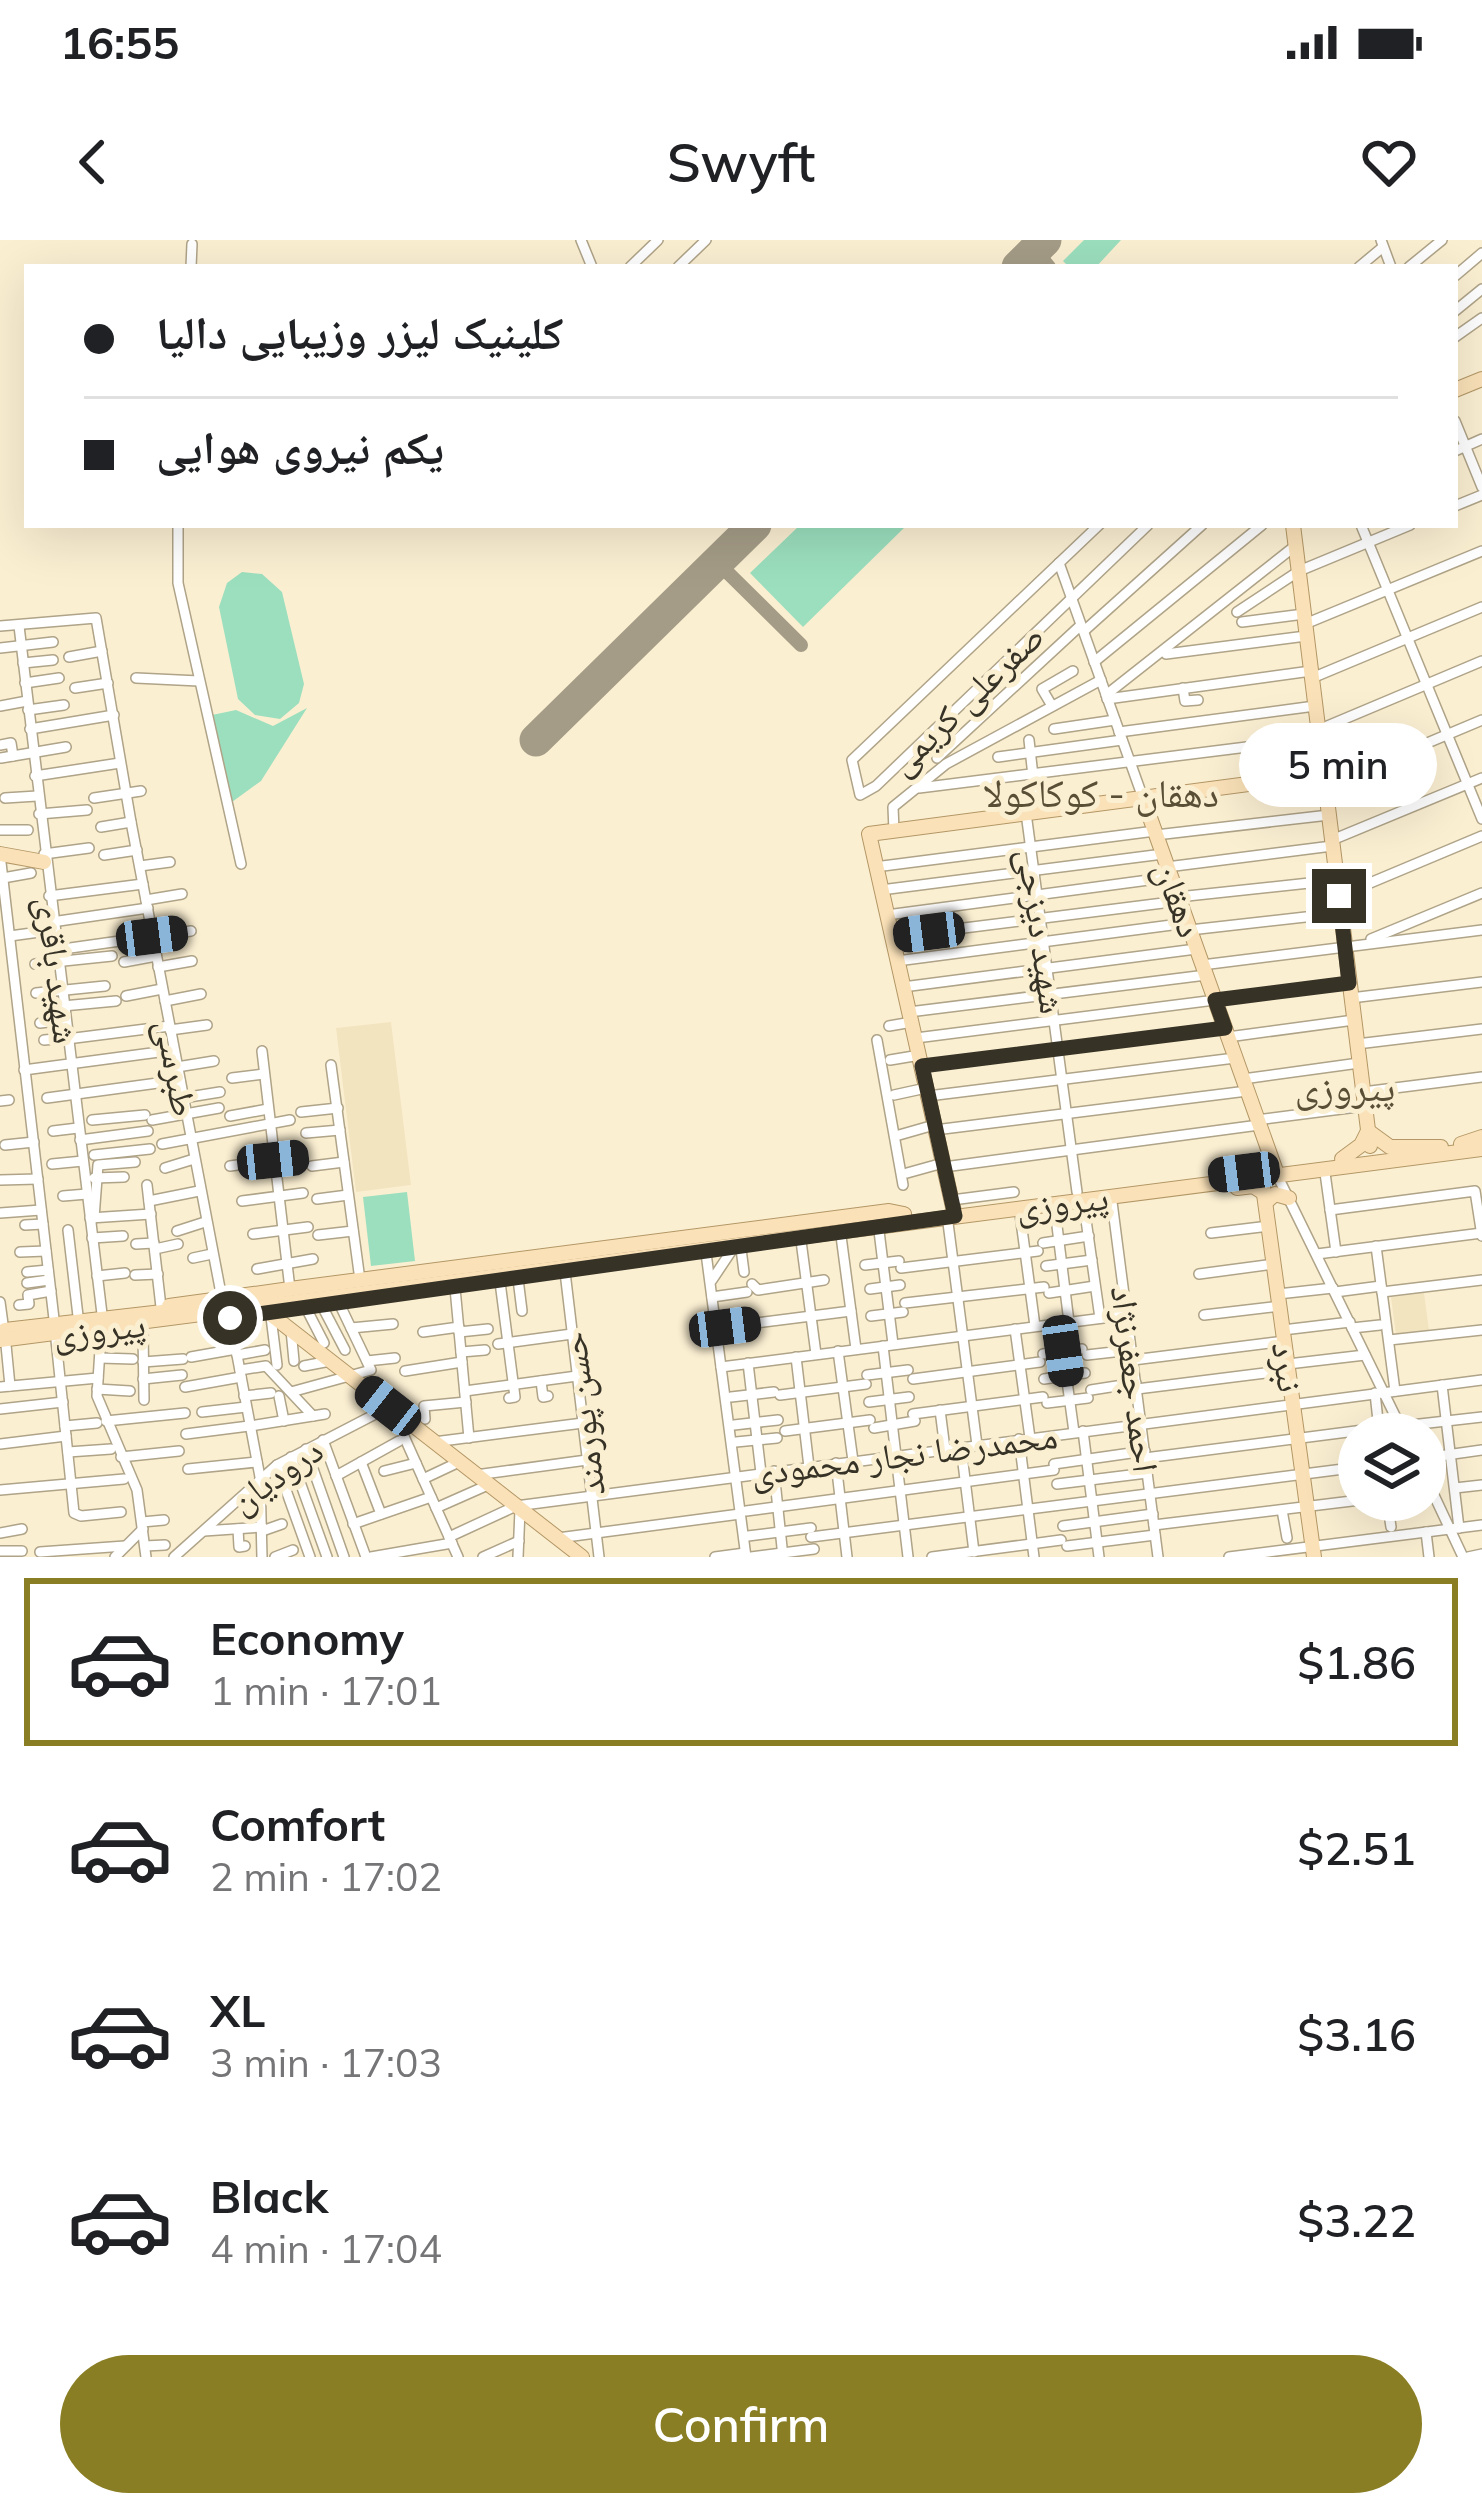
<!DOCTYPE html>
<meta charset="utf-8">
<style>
body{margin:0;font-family:Mulish,"Noto Naskh Arabic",sans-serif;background:#f2f2f2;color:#202124;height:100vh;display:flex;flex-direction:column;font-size:45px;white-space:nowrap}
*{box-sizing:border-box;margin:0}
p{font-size:39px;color:#757577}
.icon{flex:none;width:66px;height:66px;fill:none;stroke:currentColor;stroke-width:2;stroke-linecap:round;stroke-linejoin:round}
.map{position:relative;height:1317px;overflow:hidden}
.sheet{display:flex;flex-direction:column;background:#fff;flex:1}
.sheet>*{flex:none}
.top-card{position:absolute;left:24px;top:24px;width:1434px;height:264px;border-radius:0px;box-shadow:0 12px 48px #0002;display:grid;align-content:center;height:264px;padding:0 60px;background:#fff}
.buttons{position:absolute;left:1338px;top:1173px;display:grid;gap:24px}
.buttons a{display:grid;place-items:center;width:108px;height:108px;border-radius:50%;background:#fff;box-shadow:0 12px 48px #0002;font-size:60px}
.end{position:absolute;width:54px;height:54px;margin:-27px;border:15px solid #363226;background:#fff;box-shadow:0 0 0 6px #fff}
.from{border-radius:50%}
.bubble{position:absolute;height:84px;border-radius:42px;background:#fff;box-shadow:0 12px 48px #0002;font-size:39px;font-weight:600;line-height:84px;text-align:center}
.car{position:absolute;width:36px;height:72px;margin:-36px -18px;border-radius:15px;box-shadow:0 0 9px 3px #0007;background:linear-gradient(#222 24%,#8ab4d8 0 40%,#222 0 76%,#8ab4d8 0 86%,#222 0)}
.top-card b{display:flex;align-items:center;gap:42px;height:114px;font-size:45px}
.top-card b+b{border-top:3px solid #e0e0e0}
.top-card i{width:30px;height:30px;background:#202124}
ul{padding:21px 0 0;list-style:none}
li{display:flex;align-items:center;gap:36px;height:168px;margin:0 24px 18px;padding:0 36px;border:6px solid transparent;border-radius:0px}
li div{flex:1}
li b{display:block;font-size:45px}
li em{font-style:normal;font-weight:600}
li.selected{border-color:#897e24}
li>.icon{width:108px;height:108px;stroke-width:1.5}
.primary-button{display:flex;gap:24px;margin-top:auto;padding:24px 60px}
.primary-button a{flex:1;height:138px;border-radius:72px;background:#897e24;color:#fff;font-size:48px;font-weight:600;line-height:138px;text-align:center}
.status{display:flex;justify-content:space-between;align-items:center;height:84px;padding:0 60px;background:#fff;direction:ltr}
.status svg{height:33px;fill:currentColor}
header{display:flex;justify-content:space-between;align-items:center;height:156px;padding:0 60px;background:#fff;font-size:54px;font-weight:600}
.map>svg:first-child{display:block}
</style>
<div class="status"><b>16:55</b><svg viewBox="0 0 49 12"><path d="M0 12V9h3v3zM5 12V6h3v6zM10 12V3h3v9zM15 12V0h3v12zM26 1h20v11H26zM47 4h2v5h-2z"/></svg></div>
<header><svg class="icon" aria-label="back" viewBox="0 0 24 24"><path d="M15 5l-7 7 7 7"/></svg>Swyft<svg class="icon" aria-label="heart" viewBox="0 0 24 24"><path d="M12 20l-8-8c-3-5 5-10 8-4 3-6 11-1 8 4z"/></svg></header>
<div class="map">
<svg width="1482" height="1317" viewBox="0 0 1482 1317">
<rect width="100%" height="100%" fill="#fbefd2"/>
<g fill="#f3e4c0">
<path d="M391,782L411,945L356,952L336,788Z"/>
<path d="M1424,1053L1429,1090L1396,1095L1391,1057Z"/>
</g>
<g fill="#9bdfbe">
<path d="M1084,0H1121L1096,27H1069L1063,21Z"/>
<path d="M800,285H907L803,387L750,333Z"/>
<path d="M242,332L262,334L282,352L304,444L299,463L280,479L255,475L238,459L219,367L227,343Z"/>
<path d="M307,468L261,541L232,562L212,475L236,470L273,486Z"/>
<path d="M407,952L415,1021L371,1026L363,957Z"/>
</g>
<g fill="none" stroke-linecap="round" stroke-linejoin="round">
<g stroke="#a49c86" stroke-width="14">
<path d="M1035,10L1049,27"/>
<path d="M717,322L801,405"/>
</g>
<g stroke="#a49c86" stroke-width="33">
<path d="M1018,27L1045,0"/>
<path d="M536,500L755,285"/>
</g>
<g stroke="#afa388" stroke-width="12">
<g id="minor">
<path d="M581,0L592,27"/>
<path d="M1381,0L1391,27"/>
<path d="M191,27L192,4"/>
<path d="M630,27L658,0"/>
<path d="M678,27L706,0"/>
<path d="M1359,27L1383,7"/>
<path d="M1409,27L1442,0"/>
<path d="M1455,36L1482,13"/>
<path d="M1455,71L1482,49"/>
<path d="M1455,97L1482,78"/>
<path d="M1455,181L1482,247"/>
<path d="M1455,211L1482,199"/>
<path d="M1455,266L1482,255"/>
<path d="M178,285V343L241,624"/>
<path d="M1099,285L852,520L860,555L876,546L1148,285"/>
<path d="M1361,285L1482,579"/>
<path d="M1059,323L1143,558"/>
<path d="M1237,372L1299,331L1410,285"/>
<path d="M1242,382L1304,374"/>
<path d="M1305,384L1482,311"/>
<path d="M0,386L96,378L131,582L223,1064"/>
<path d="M19,386L102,1074"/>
<path d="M1084,391L1202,285"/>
<path d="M0,408L53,402"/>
<path d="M1166,414L1306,396"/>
<path d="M69,417L102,411"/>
<path d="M1094,422L1262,285"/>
<path d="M23,423L53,420"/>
<path d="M136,438L199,441"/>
<path d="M1312,438L1482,367"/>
<path d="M25,443L59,438"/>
<path d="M75,448L108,443"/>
<path d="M1183,448L1185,461L1198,460"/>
<path d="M1106,455L1295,306"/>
<path d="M1107,459L1311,431"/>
<path d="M0,466L27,461"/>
<path d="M1052,466L1042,449L1073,431"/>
<path d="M28,470L64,465"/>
<path d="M30,489L114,475"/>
<path d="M1054,489L1115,480"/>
<path d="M1318,490L1482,421"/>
<path d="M1119,492L1315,466"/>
<path d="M1029,500L1037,572"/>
<path d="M0,505L11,503L13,516"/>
<path d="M998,517L1122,500"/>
<path d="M1,518L66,507"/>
<path d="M937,518L1081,385"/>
<path d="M35,536L120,523"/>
<path d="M1325,546L1482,480"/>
<path d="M919,548L1319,498"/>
<path d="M5,558L37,556"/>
<path d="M94,558L141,551"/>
<path d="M1026,573L1077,952"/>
<path d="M39,574L87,570"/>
<path d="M101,587L131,582"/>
<path d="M0,590H28"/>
<path d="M894,591L893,567L946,524L1101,440"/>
<path d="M1156,595L1329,575"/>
<path d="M1332,600L1482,538"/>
<path d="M0,614L54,1079"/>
<path d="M44,614L89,608"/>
<path d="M104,615L137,610"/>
<path d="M140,626L170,622"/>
<path d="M875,627L1155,591"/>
<path d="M1167,627L1332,606"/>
<path d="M3,638L31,633"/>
<path d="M881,650L1163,614"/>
<path d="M49,656L143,644"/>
<path d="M1339,656L1482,596"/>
<path d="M1178,657L1337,640"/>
<path d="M146,660L182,654"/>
<path d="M887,675L1171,637"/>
<path d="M52,682L148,668"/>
<path d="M1190,690L1341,673"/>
<path d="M10,696L54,690"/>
<path d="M892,697L1179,661"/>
<path d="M1371,699L1482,653"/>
<path d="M56,710L191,691"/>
<path d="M897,721L1187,683"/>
<path d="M124,722L156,716"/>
<path d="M35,724L112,716"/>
<path d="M1202,725L1482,690"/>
<path d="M158,727L192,721"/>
<path d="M903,747L1196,709"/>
<path d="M36,753L105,746"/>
<path d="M126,756L162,749"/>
<path d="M1351,758L1482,742"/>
<path d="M165,761L201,754"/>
<path d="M63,766L116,761"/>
<path d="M909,772L1206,735"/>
<path d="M40,783L65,780"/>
<path d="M889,786L912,782"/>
<path d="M170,790L207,785"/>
<path d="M1228,797L1354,780"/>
<path d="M916,798L1349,743"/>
<path d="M67,799L170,786"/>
<path d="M44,800L67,798"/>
<path d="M877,800L903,945"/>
<path d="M1357,804L1482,789"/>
<path d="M262,811L290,1049"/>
<path d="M890,820L920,815"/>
<path d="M331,825L360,1040"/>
<path d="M922,826L1225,788"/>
<path d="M177,827L214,821"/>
<path d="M24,830L174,810"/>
<path d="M232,838L264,834"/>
<path d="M1243,839L1359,823"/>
<path d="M1363,852L1482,837"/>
<path d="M894,855L926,848"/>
<path d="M928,856L1235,818"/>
<path d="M47,858L180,840"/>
<path d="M183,858L220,852"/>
<path d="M0,861L9,860"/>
<path d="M301,872L338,868"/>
<path d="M230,876L268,869"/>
<path d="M92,880L145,875"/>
<path d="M152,880L219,868"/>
<path d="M1257,880L1365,866"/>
<path d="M935,890L1247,851"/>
<path d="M53,891L78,888"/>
<path d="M306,893L340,890"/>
<path d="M899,895L934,885"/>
<path d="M80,900L148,891"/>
<path d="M162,904L290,880"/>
<path d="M5,905L34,902"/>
<path d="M94,915L150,909"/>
<path d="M52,924L83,921"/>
<path d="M230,926L298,917"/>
<path d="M312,926L344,922"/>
<path d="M944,927L1259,885"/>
<path d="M165,928L194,919"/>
<path d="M907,933L943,923"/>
<path d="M1325,933L1336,1012"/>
<path d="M1277,935L1404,1194"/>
<path d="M94,938L124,937"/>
<path d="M0,940L38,939"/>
<path d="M147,945L161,1067"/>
<path d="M63,956L87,954"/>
<path d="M317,959L348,955"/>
<path d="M952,960L1014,952"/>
<path d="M149,961L199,951"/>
<path d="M242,961L303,953"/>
<path d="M1112,962L1158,1317"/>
<path d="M1084,966L1100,1078"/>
<path d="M1055,970L1069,1082"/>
<path d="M1330,970L1475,951L1482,996"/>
<path d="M0,973L41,970"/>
<path d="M1020,974L1035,1086"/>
<path d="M90,978L151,974"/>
<path d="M94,978L98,925L135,922"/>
<path d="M948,983L977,1205"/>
<path d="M25,985L43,984"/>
<path d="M68,990L78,1076"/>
<path d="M177,991L205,982"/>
<path d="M879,991L893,1104"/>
<path d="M1211,993L1269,986"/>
<path d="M253,994L308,987"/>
<path d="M318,995L353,991"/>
<path d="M841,996L856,1109"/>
<path d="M92,998L123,996"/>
<path d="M801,1001L816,1114"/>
<path d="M1043,1003L1089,996"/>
<path d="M136,1004L154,1003"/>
<path d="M1376,1006L1395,1151"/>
<path d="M155,1009L178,1004"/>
<path d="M741,1009L744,1032"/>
<path d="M20,1012L46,1011"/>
<path d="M706,1013L746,1317"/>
<path d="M1317,1014L1482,993"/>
<path d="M193,1018L212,1014"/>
<path d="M865,1025L899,1021"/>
<path d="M1046,1026L1092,1020"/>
<path d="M901,1028L1038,1011"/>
<path d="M257,1029L313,1019"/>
<path d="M27,1032L48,1030"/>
<path d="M565,1032L599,1317"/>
<path d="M1199,1034L1274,1024"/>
<path d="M135,1035L158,1034"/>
<path d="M97,1036L125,1033"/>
<path d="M518,1039L522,1071"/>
<path d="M712,1040L732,1010"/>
<path d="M500,1042L515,1157L509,1158"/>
<path d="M27,1043L49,1040"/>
<path d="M752,1044L758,1050L824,1040"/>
<path d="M455,1048L469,1198"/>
<path d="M870,1049L900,1045"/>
<path d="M1335,1052L1381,1046"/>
<path d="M1382,1052L1482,1040"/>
<path d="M1049,1053L1095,1046"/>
<path d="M1278,1054L1333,1048"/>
<path d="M712,1057L747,1052"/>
<path d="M0,1062L3,1084"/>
<path d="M905,1063L1044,1047"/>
<path d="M19,1065L29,1064L28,1055L51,1051"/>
<path d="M322,1066L345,1110"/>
<path d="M306,1068L324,1103"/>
<path d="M1204,1075L1280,1066"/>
<path d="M871,1076L903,1072"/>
<path d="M271,1077L277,1125"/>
<path d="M230,1078L260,1237L262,1317"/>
<path d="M1059,1083L1074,1192"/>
<path d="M725,1087L851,1071"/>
<path d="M351,1088L393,1084"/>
<path d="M1352,1088L1380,1085"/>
<path d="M1015,1089L1030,1198"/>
<path d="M143,1090L144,1160"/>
<path d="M291,1090L294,1121"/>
<path d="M1283,1090L1350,1082"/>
<path d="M423,1092L459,1087"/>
<path d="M459,1092L488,1089"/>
<path d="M101,1094L97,1156L137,1250L146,1317"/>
<path d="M56,1100L74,1273L81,1276L121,1272"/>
<path d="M1389,1100L1482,1090"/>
<path d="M498,1104L572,1094"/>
<path d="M6,1105L10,1146"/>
<path d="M883,1106L908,1317"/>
<path d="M838,1111L853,1221"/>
<path d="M461,1112L485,1110"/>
<path d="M1043,1114L1082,1109"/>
<path d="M237,1115L265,1110"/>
<path d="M1087,1115L1131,1110"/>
<path d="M191,1117L236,1109"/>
<path d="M796,1117L809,1227"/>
<path d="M100,1118L133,1119"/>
<path d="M1133,1120L1285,1101"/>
<path d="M367,1121L395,1118"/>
<path d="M143,1122L183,1119"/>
<path d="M748,1123L761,1233"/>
<path d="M1288,1124L1365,1115"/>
<path d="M304,1126L330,1121"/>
<path d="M721,1127L1127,1075"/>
<path d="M240,1130L266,1126L313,1176"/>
<path d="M405,1131L462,1122"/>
<path d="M867,1135L908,1130"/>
<path d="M143,1139L182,1135"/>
<path d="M913,1139L1040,1122"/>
<path d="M1044,1139L1085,1133"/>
<path d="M541,1141L543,1157L548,1156"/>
<path d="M1442,1145L1459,1288"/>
<path d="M0,1147L98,1138"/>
<path d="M185,1147L241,1137"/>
<path d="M97,1149L130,1151"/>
<path d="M1137,1149L1289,1130"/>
<path d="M1091,1150L1136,1143"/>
<path d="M465,1151L577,1136"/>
<path d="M291,1152L371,1130L339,1063"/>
<path d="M1375,1153L1379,1190"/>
<path d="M780,1155L866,1144"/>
<path d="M244,1156L271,1153"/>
<path d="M279,1156L284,1181"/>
<path d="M731,1157L774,1152"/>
<path d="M869,1162L909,1157"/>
<path d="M1047,1163L1088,1158"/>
<path d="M0,1169L63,1162"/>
<path d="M940,1170L945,1209"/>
<path d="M202,1172L246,1167"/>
<path d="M394,1174L458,1317"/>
<path d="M913,1174L1043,1157"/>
<path d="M425,1179L424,1166L466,1162"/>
<path d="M106,1181L185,1173"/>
<path d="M734,1185L778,1180"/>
<path d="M1411,1185L1482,1177"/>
<path d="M65,1186L97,1183"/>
<path d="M250,1186L325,1174"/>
<path d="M874,1188L915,1181"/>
<path d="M785,1191L870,1180"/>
<path d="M1083,1191L1099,1317"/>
<path d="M186,1194L249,1186"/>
<path d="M1019,1199L1034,1317"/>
<path d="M323,1200L366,1317"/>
<path d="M434,1202L583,1183"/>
<path d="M736,1202L777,1198"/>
<path d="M0,1204L66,1196"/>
<path d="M961,1207L974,1312"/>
<path d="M306,1209L344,1317"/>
<path d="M68,1212L111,1209"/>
<path d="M121,1217L179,1211"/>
<path d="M291,1217L327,1317"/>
<path d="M1145,1218L1379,1188"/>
<path d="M1425,1218L1482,1210"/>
<path d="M361,1222L381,1274"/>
<path d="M836,1223L847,1317"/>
<path d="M1054,1224L1145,1211"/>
<path d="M277,1225L310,1317"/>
<path d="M188,1229L257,1222"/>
<path d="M384,1231L416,1223"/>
<path d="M774,1231L783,1317"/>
<path d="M476,1235L587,1220"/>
<path d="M336,1236L399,1201"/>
<path d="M1425,1236L1463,1317"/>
<path d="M423,1239L459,1222"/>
<path d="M1057,1244L1147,1233"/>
<path d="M1455,1248L1482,1245"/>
<path d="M0,1250L124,1239"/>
<path d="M1387,1260L1391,1287"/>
<path d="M436,1268L488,1245"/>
<path d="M1282,1270L1287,1298"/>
<path d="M746,1271L1054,1230"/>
<path d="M142,1282L164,1280"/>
<path d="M353,1284L431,1257"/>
<path d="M1154,1285L1360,1260"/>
<path d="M1063,1286L1153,1274"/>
<path d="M238,1289L239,1307L245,1306"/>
<path d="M204,1291L262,1287"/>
<path d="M262,1291L282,1284"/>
<path d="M1426,1292L1429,1317"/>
<path d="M0,1293L22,1289"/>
<path d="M748,1296L811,1288"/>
<path d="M449,1297L516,1266L1482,1140"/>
<path d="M811,1297L1359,1227"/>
<path d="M558,1298L740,1274"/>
<path d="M145,1306L165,1305"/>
<path d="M1067,1306L1155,1295"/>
<path d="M0,1311H22"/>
<path d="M40,1312L125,1306"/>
<path d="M115,1317L143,1289"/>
<path d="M174,1317L277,1225L389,1167"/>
<path d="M275,1317L293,1310"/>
<path d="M371,1317L452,1303"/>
<path d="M483,1317L519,1301"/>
<path d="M518,1317L520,1270"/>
<path d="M715,1317L745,1313"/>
<path d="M751,1317L814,1309"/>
<path d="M932,1317L1061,1300"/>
<path d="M1229,1317L1482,1285"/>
<path d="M1468,1317L1482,1314"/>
</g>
</g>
<g stroke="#b39766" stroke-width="16">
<g id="major">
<path d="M1455,150L1482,139"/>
<path d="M1293,285L1370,906"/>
<path d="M1143,558L1277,934"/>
<path d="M0,614L44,622"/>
<path d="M1368,891L1390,907H1441"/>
<path d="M1461,904L1482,897"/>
<path d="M1342,919L1361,905L1368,891"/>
<path d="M1263,947L1314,1317"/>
<path d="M1237,948L1253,946L1264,953"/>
<path d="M1266,962L1275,954L1289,958"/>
<path d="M955,976L869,594L1324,534"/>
<path d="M169,1066L213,1060L223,1064L232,1057L290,1049L889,971L904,974"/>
<path d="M269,1073L582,1317"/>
<path d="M5,1090L180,1070"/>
<path d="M0,1100L1482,909"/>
</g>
</g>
<use href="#minor" stroke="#fff" stroke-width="9"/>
<use href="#major" stroke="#fae1b8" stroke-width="14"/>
</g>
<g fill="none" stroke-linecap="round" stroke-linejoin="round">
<path stroke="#363226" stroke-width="15" d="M230,1078L955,976L922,826L1225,788L1215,760L1349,743L1339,656"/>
</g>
<g text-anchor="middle" stroke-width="10" stroke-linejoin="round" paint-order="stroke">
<g font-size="36" fill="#363226" stroke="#fbefd2">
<text transform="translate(966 459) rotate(-44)" y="13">صفرعلی کریمی</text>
<text transform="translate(1179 659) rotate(70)" y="13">دهقان</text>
<text transform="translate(1042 691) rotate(82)" y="13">شهید دیزجی</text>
<text transform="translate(58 730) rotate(83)" y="13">شهید باقری</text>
<text transform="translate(177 828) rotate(80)" y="13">طبرسی</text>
<text transform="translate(1062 962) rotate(-7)" y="13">پیروزی</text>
<text transform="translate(99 1089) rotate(-7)" y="13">پیروزی</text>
<text transform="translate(1288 1127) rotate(82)" y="13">نبرد</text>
<text transform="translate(1135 1139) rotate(83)" y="13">احمد جعفرنژاد</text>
<text transform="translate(582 1174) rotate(-97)" y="13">حسن پورمند</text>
<text transform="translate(904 1214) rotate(-7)" y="13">محمدرضا نجار محمودی</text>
<text transform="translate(276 1235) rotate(-35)" y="13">درودیان</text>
</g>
<g font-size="39" fill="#594f36" stroke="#fbefd2">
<text x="1101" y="567">دهقان - کوکاکولا</text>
<text x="1345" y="861">پیروزی</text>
</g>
</g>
</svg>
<div class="buttons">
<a><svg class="icon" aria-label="layers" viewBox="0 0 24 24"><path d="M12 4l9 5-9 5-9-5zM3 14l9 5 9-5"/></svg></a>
</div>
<i class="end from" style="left:230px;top:1078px"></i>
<i class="end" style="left:1339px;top:656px"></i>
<div class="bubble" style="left:1239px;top:483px;width:198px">5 min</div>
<i class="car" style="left:929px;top:692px;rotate:263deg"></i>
<i class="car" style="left:152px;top:696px;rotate:83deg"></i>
<i class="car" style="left:273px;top:920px;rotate:84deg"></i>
<i class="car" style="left:1244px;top:932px;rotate:263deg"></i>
<i class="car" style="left:725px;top:1087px;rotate:83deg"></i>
<i class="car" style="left:1063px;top:1111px;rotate:172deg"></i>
<i class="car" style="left:388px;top:1166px;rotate:308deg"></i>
<div class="top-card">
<b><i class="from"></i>کلینیک لیزر وزیبایی دالیا</b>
<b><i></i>یکم نیروی هوایی</b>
</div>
</div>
<section class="sheet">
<ul>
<li class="selected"><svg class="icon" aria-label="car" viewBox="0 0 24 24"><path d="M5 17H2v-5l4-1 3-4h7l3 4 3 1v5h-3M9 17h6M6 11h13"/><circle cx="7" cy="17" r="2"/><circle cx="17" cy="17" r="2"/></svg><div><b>Economy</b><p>1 min · 17:01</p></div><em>$1.86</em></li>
<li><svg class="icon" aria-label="car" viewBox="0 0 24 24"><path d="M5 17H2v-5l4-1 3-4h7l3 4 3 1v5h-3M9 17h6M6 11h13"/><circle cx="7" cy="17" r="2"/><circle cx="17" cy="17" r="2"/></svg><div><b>Comfort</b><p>2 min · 17:02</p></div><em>$2.51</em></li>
<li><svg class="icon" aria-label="car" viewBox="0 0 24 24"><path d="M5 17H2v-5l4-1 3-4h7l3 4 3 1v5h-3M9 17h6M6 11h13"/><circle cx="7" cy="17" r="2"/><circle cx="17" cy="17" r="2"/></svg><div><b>XL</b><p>3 min · 17:03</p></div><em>$3.16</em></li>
<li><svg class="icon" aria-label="car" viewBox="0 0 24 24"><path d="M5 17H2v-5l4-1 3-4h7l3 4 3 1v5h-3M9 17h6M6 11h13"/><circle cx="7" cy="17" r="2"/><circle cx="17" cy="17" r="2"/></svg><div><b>Black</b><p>4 min · 17:04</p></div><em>$3.22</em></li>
</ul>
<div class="primary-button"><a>Confirm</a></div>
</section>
